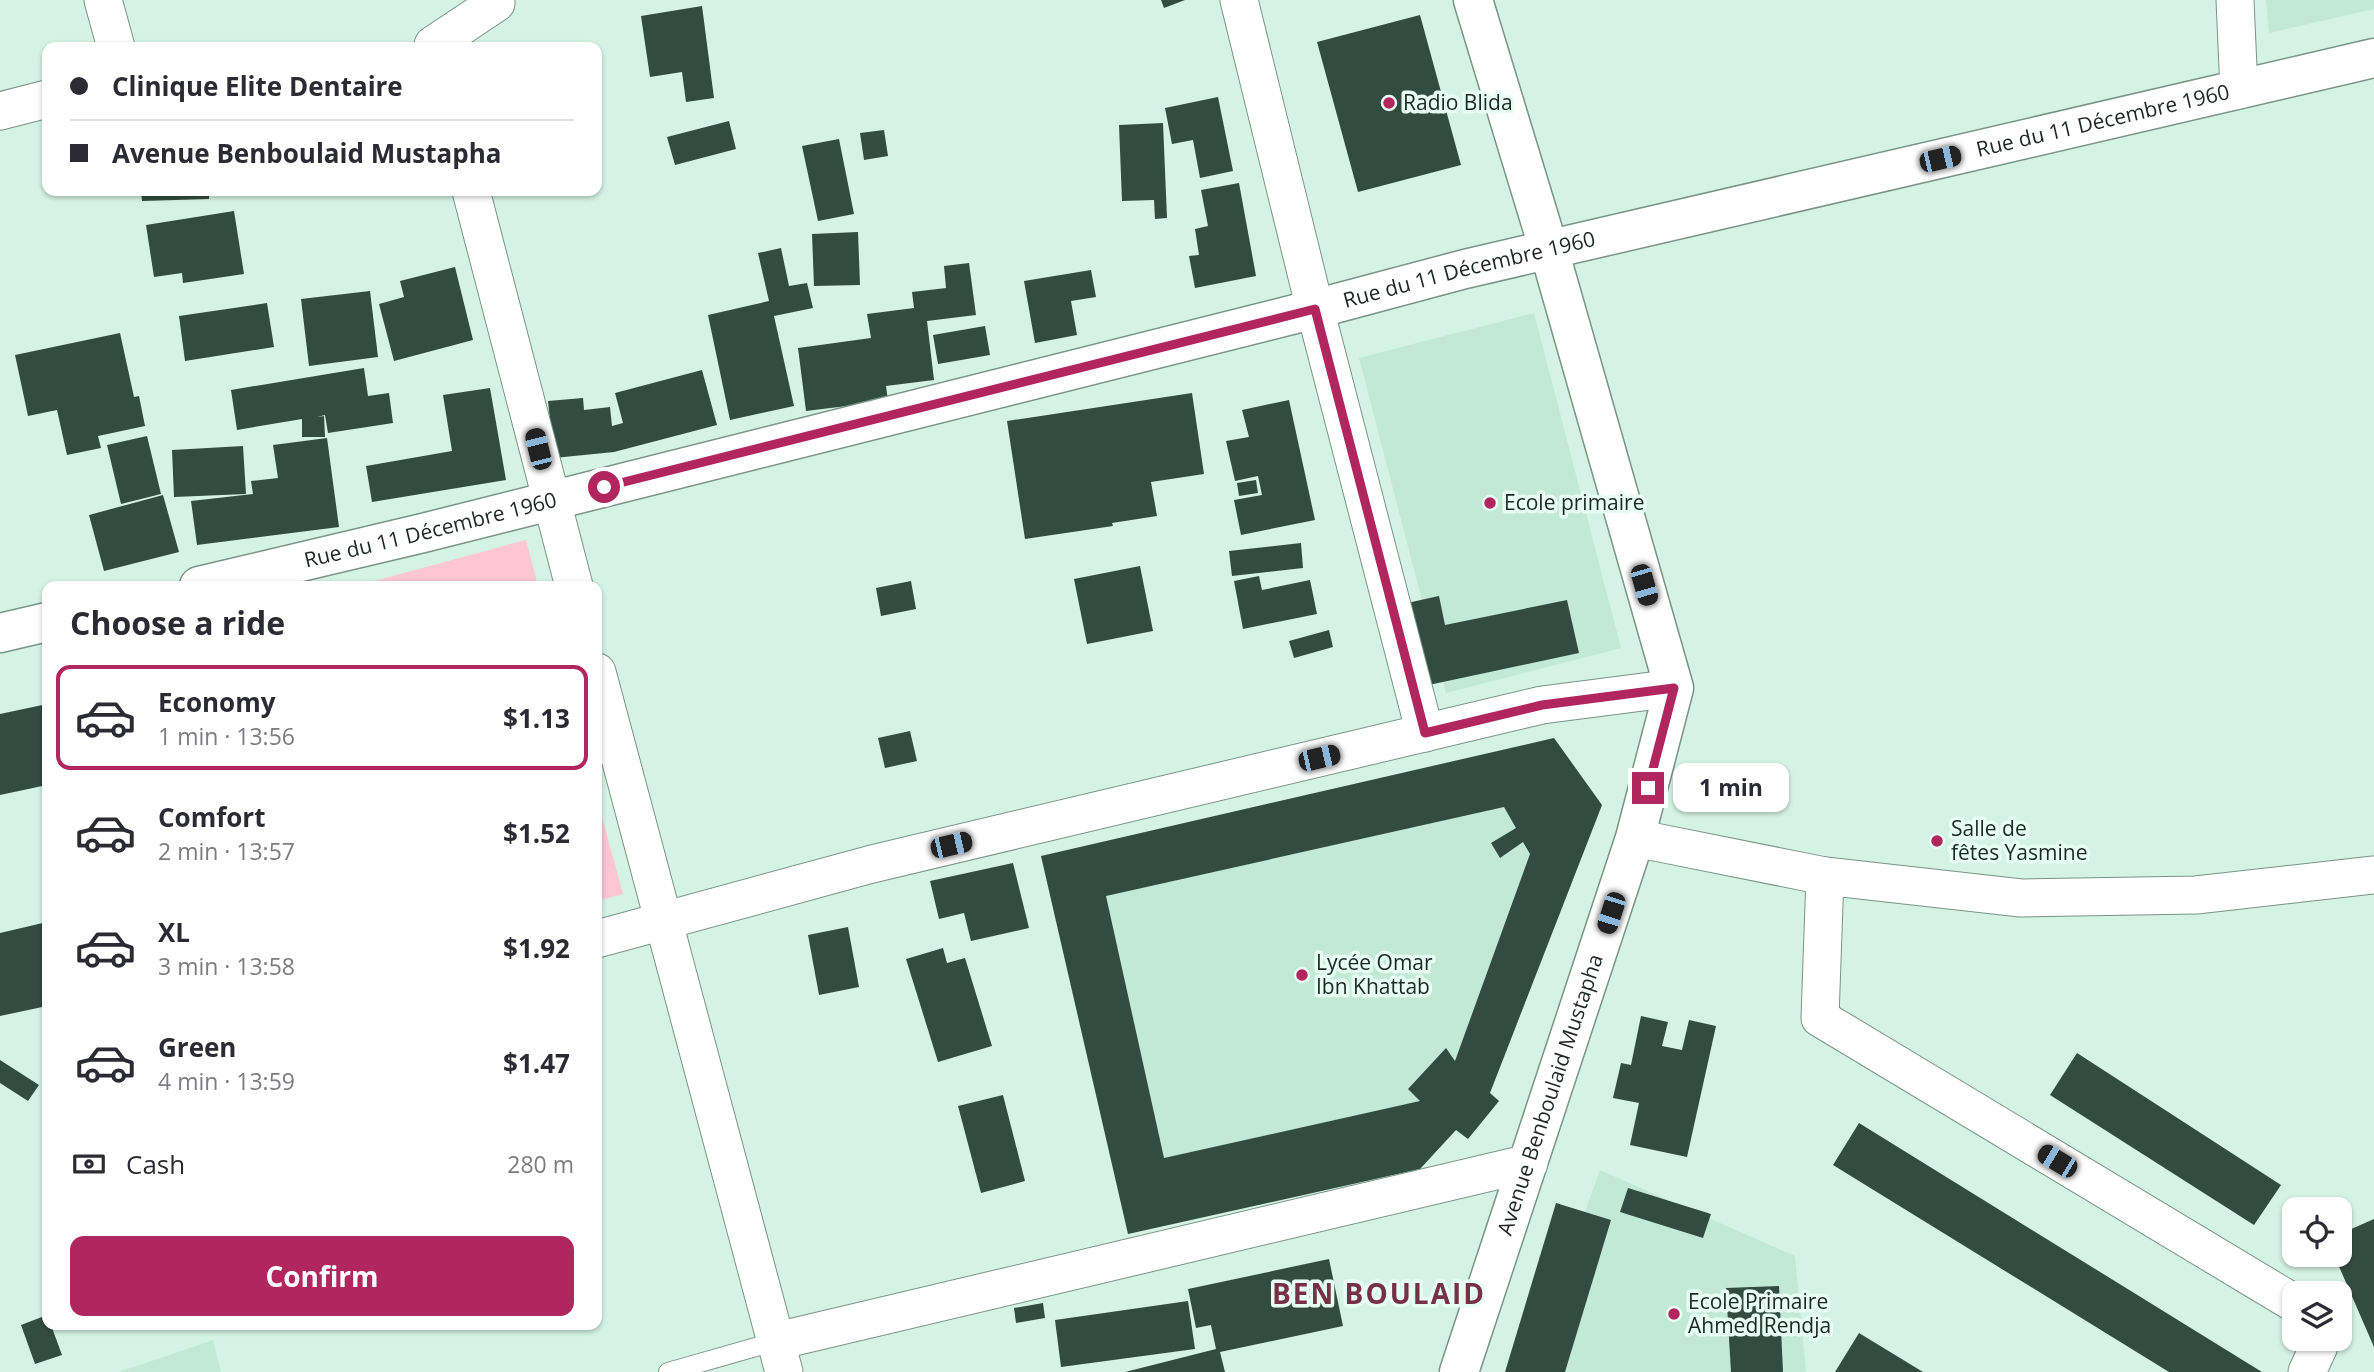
<!DOCTYPE html>
<meta charset="utf-8">
<style>
body{margin:0;font-family:"Open Sans",sans-serif;background:#f2f2f3;color:#2b2b33;height:100vh;display:flex;flex-direction:column;font-size:26px;white-space:nowrap}
*{box-sizing:border-box;margin:0}
p{font-size:23px;color:#7c7c81}
.icon{flex:none;width:38px;height:38px;fill:none;stroke:currentColor;stroke-width:2;stroke-linecap:round;stroke-linejoin:round}
.map{position:relative;flex:1;overflow:hidden}
.details{position:absolute;left:42px;top:581px;width:560px;height:749px;display:flex;flex-direction:column;background:#fff;border-radius:14px;box-shadow:0 2px 5px #0004}
.details>*{flex:none}
.hud{position:absolute;left:42px;top:42px;width:560px;height:154px;border-radius:14px;box-shadow:0 2px 5px #0004;display:grid;align-content:center;height:154px;padding:0 28px;background:#fff}
.buttons{position:absolute;left:2282px;top:1197px;display:grid;gap:14px}
.buttons a{display:grid;place-items:center;width:70px;height:70px;border-radius:14px;background:#fff;box-shadow:0 2px 5px #0004;font-size:35px}
.end{position:absolute;width:32px;height:32px;margin:-16px;border:9px solid #b2265f;background:#fff;box-shadow:0 0 0 4px #fff}
.from{border-radius:50%}
.bubble{position:absolute;height:49px;border-radius:14px;background:#fff;box-shadow:0 2px 5px #0004;font-size:23px;font-weight:700;line-height:49px;text-align:center}
.car{position:absolute;width:21px;height:42px;margin:-21px -10px;border-radius:9px;box-shadow:0 0 5px 2px #0007;background:linear-gradient(#222 24%,#8ab4d8 0 40%,#222 0 76%,#8ab4d8 0 86%,#222 0)}
.hud b{display:flex;align-items:center;gap:24px;height:66px;font-size:26px}
.hud b+b{border-top:2px solid #e1e1e2}
.hud i{width:18px;height:18px;background:#2b2b33}
ul{padding:0;list-style:none}
li{display:flex;align-items:center;gap:21px;height:105px;margin:0 14px 10px;padding:0 14px;border:4px solid transparent;border-radius:14px}
li div{flex:1}
li b{display:block;font-size:26px}
li em{font-style:normal;font-weight:700}
li.selected{border-color:#b2265f}
li>.icon{width:63px;height:63px;stroke-width:1.5}
h2{padding:0 28px;font-size:32px;line-height:84px}
.pay{display:flex;align-items:center;gap:18px;height:77px;padding:0 28px;font-size:26px}
.pay p{margin-inline-start:auto}
.button{display:flex;gap:14px;margin-top:auto;padding:14px 28px}
.button a{flex:1;height:80px;border-radius:14px;background:#b2265f;color:#fff;font-size:28px;font-weight:700;line-height:80px;text-align:center}
.map>svg:first-child{display:block}
</style>
<div class="map">
<svg width="2374" height="1372" viewBox="0 0 2374 1372">
<rect width="100%" height="100%" fill="#d5f3e5"/>
<g fill="#c2e8d6">
<path d="M2266,0H2374V9L2269,33Z"/>
<path d="M1534,313L1621,648L1446,693L1359,358Z"/>
<path d="M1554,738L1602,805L1490,1092L1499,1101L1468,1139L1456,1130L1420,1169L1128,1234L1041,856Z"/>
<path d="M1600,1170L1795,1256L1806,1372H1527Z"/>
<path d="M213,1340L221,1372H119Z"/>
</g>
<g fill="#fec5d3">
<path d="M526,540L538,586H356Z"/>
<path d="M597,799L623,894L597,901Z"/>
</g>
<g fill="#334c41" fill-rule="evenodd">
<path d="M1161,0H1185L1164,8Z"/>
<path d="M702,6L714,98L686,102L682,72L650,77L641,16Z"/>
<path d="M1420,15L1461,165L1358,192L1317,42Z"/>
<path d="M1218,97L1233,171L1200,178L1193,140L1172,144L1165,108Z"/>
<path d="M729,121L736,149L675,165L667,137Z"/>
<path d="M1163,123L1167,218L1155,219L1154,200L1122,201L1119,125Z"/>
<path d="M884,130L888,156L864,160L860,133Z"/>
<path d="M839,139L854,214L818,221L802,146Z"/>
<path d="M1239,183L1256,276L1195,288L1189,256L1199,255L1195,229L1208,226L1201,190Z"/>
<path d="M141,191H209V199L142,201Z"/>
<path d="M234,211L244,274L183,283L182,273L154,277L146,225Z"/>
<path d="M858,232L860,285L814,286L812,234Z"/>
<path d="M781,248L789,286L807,283L813,308L774,316L794,406L730,420L708,315L769,301L758,253Z"/>
<path d="M969,263L976,315L927,321L934,380L886,386L888,401L806,411L798,348L871,338L867,314L914,308L912,292L946,288L944,266Z"/>
<path d="M455,267L473,340L394,361L379,304L404,297L400,281Z"/>
<path d="M1091,270L1096,297L1071,301L1077,335L1035,343L1024,281Z"/>
<path d="M370,291L378,357L309,366L301,299Z"/>
<path d="M267,303L274,347L185,361L179,316Z"/>
<path d="M985,326L990,355L938,364L933,335Z"/>
<path d="M120,333L134,397L139,396L145,426L98,436L101,448L67,455L57,410L28,416L15,355Z"/>
<path d="M364,368L368,396L389,393L393,423L328,433L325,415L317,417L324,416L325,437H302V419L237,430L231,390Z"/>
<path d="M702,370L717,425L614,452L554,458L548,401L583,398L584,410L610,407L612,426L623,423L615,393Z"/>
<path d="M490,388L506,480L372,502L366,466L452,451L443,395Z"/>
<path d="M1192,393L1204,474L1151,482L1157,516L1112,523L1113,526L1025,539L1007,421Z"/>
<path d="M1289,400L1315,520L1241,535L1234,500L1262,495L1258,476L1235,481L1226,441L1249,437L1242,410Z"/>
<path d="M147,436L161,494L121,504L107,445Z"/>
<path d="M327,438L339,527L197,545L191,501L253,494L251,481L278,478L273,445Z"/>
<path d="M243,446L246,494L174,497L172,450Z"/>
<path d="M1256,480L1258,493L1239,496L1237,483Z"/>
<path d="M163,495L179,552L104,571L89,515Z"/>
<path d="M1301,543L1303,568L1232,576L1229,551Z"/>
<path d="M1140,566L1153,631L1087,644L1074,579Z"/>
<path d="M1259,576L1262,590L1310,580L1317,614L1243,629L1234,581Z"/>
<path d="M911,581L916,609L881,616L876,588Z"/>
<path d="M1439,596L1445,625L1567,600L1579,653L1424,686L1407,603Z"/>
<path d="M1329,630L1333,647L1294,658L1289,641Z"/>
<path d="M47,704V785L0,795V714Z"/>
<path d="M910,731L917,761L885,768L878,738Z"/>
<path d="M1554,738L1602,805L1490,1093L1499,1101L1468,1139L1456,1130L1420,1169L1128,1234L1041,856ZM1504,807L1516,828L1491,843L1500,858L1523,842L1530,854L1455,1061L1446,1048L1408,1089L1420,1101L1164,1158L1106,896Z"/>
<path d="M1013,863L1029,928L971,941L964,913L939,919L930,881Z"/>
<path d="M47,922V1006L0,1016V933Z"/>
<path d="M848,927L859,987L819,995L808,935Z"/>
<path d="M943,948L947,963L965,958L992,1046L938,1062L906,959Z"/>
<path d="M1641,1016L1668,1022L1662,1046L1682,1050L1689,1020L1716,1026L1687,1157L1630,1145L1639,1103L1613,1098L1621,1063L1631,1065Z"/>
<path d="M2077,1053L2281,1185L2254,1225L2050,1095Z"/>
<path d="M0,1060L39,1085L28,1101L0,1083Z"/>
<path d="M1003,1095L1025,1181L981,1193L958,1106Z"/>
<path d="M1859,1123L2262,1372H2169L1833,1165Z"/>
<path d="M1628,1188L1711,1214L1703,1238L1620,1212Z"/>
<path d="M1556,1203L1611,1220L1565,1372H1505Z"/>
<path d="M2374,1219V1347L2334,1255H2340V1234Z"/>
<path d="M1329,1259L1343,1326L1220,1352L1225,1372H1125L1216,1349L1211,1325L1196,1328L1188,1289Z"/>
<path d="M1779,1286L1783,1372H1731L1726,1288Z"/>
<path d="M1188,1301L1195,1349L1061,1367L1055,1320Z"/>
<path d="M1043,1303L1045,1318L1016,1323L1014,1308Z"/>
<path d="M47,1315V1325H51L62,1355L35,1364L21,1325Z"/>
<path d="M1859,1333L1923,1372H1835Z"/>
</g>
<g fill="none" stroke-linecap="round" stroke-linejoin="round">
<g stroke="#799487" stroke-width="20">
<path id="service" d="M668,1372L777,1341"/>
</g>
<g stroke="#799487" stroke-width="39">
<g id="minor">
<path d="M103,0L116,47"/>
<path d="M1239,0L1315,309L1425,733"/>
<path d="M2235,0L2239,90"/>
<path d="M433,45L496,3V0"/>
<path d="M0,111L47,99"/>
<path d="M471,191L574,586"/>
<path d="M597,672L784,1372"/>
<path d="M1635,838L1825,876L2021,898L2196,895L2374,875"/>
<path d="M1825,876L1820,1018L2294,1303"/>
<path d="M597,939L872,864L1542,705L1674,688"/>
<path d="M777,1341L1529,1163"/>
<path d="M2307,1372L2319,1346L2316,1339"/>
</g>
</g>
<g stroke="#799487" stroke-width="41">
<g id="secondary">
<path id="s1" d="M199,586L423,533L1315,309L1465,269L2374,58"/>
<path d="M0,633L47,622"/>
<path id="s2" d="M1459,1372L1635,838L1674,688L1549,250L1473,0"/>
</g>
</g>
<use href="#service" stroke="#fff" stroke-width="18"/>
<use href="#minor" stroke="#fff" stroke-width="37"/>
<use href="#secondary" stroke="#fff" stroke-width="38"/>
</g>
<g fill="none" stroke-linecap="round" stroke-linejoin="round">
<path stroke="#b2265f" stroke-width="9" d="M604,487L1315,309L1425,733L1542,705L1674,688L1648,788"/>
</g>
<g fill="#b2265f" stroke="#e7fff3" stroke-width="2.5">
<circle cx="1389" cy="103" r="7"/>
<circle cx="1490" cy="503" r="7"/>
<circle cx="1937" cy="841" r="7"/>
<circle cx="1302" cy="975" r="7"/>
<circle cx="1674" cy="1314" r="7"/>
</g>
<g text-anchor="middle" stroke-width="7" stroke-linejoin="round" paint-order="stroke">
<g font-size="21" fill="#1d2823" stroke="#e7fff3" text-anchor="start">
<text x="1403" y="110">Radio Blida</text>
<text x="1504" y="510">Ecole primaire</text>
<text x="1951" y="836">Salle de<tspan x="1951" dy="24">fêtes Yasmine</tspan></text>
<text x="1316" y="970">Lycée Omar<tspan x="1316" dy="24">Ibn Khattab</tspan></text>
<text x="1688" y="1309">Ecole Primaire<tspan x="1688" dy="24">Ahmed Rendja</tspan></text>
</g>
<g font-size="21" fill="#1d2823" stroke="#e7fff3">
<text dy="7" stroke="none"><textPath href="#s1" startOffset="1960">Rue du 11 Décembre 1960</textPath></text>
<text dy="7" stroke="none"><textPath href="#s1" startOffset="1309">Rue du 11 Décembre 1960</textPath></text>
<text dy="7" stroke="none"><textPath href="#s1" startOffset="238">Rue du 11 Décembre 1960</textPath></text>
<text dy="7" stroke="none"><textPath href="#s2" startOffset="292">Avenue Benboulaid Mustapha</textPath></text>
</g>
<g font-size="28" font-weight="bold" letter-spacing="2" fill="#763148" stroke="#e7fff3">
<text x="1379" y="1304">BEN BOULAID</text>
</g>
</g>
</svg>
<div class="buttons">
<a><svg class="icon" aria-label="locate" viewBox="0 0 24 24"><circle cx="12" cy="12" r="6"/><path d="M12 2v4M12 18v4M2 12h4M18 12h4"/></svg></a>
<a><svg class="icon" aria-label="layers" viewBox="0 0 24 24"><path d="M12 4l9 5-9 5-9-5zM3 14l9 5 9-5"/></svg></a>
</div>
<i class="end from" style="left:604px;top:487px"></i>
<i class="end" style="left:1648px;top:788px"></i>
<div class="bubble" style="left:1673px;top:763px;width:116px">1 min</div>
<i class="car" style="left:1940px;top:159px;rotate:77deg"></i>
<i class="car" style="left:538px;top:449px;rotate:346deg"></i>
<i class="car" style="left:1644px;top:585px;rotate:164deg"></i>
<i class="car" style="left:1319px;top:758px;rotate:77deg"></i>
<i class="car" style="left:951px;top:845px;rotate:77deg"></i>
<i class="car" style="left:1611px;top:913px;rotate:198deg"></i>
<i class="car" style="left:2057px;top:1161px;rotate:301deg"></i>
<div class="hud">
<b><i class="from"></i>Clinique Elite Dentaire</b>
<b><i></i>Avenue Benboulaid Mustapha</b>
</div>
<section class="details">
<h2>Choose a ride</h2>
<ul>
<li class="selected"><svg class="icon" aria-label="car" viewBox="0 0 24 24"><path d="M5 17H2v-5l4-1 3-4h7l3 4 3 1v5h-3M9 17h6M6 11h13"/><circle cx="7" cy="17" r="2"/><circle cx="17" cy="17" r="2"/></svg><div><b>Economy</b><p>1 min · 13:56</p></div><em>$1.13</em></li>
<li><svg class="icon" aria-label="car" viewBox="0 0 24 24"><path d="M5 17H2v-5l4-1 3-4h7l3 4 3 1v5h-3M9 17h6M6 11h13"/><circle cx="7" cy="17" r="2"/><circle cx="17" cy="17" r="2"/></svg><div><b>Comfort</b><p>2 min · 13:57</p></div><em>$1.52</em></li>
<li><svg class="icon" aria-label="car" viewBox="0 0 24 24"><path d="M5 17H2v-5l4-1 3-4h7l3 4 3 1v5h-3M9 17h6M6 11h13"/><circle cx="7" cy="17" r="2"/><circle cx="17" cy="17" r="2"/></svg><div><b>XL</b><p>3 min · 13:58</p></div><em>$1.92</em></li>
<li><svg class="icon" aria-label="car" viewBox="0 0 24 24"><path d="M5 17H2v-5l4-1 3-4h7l3 4 3 1v5h-3M9 17h6M6 11h13"/><circle cx="7" cy="17" r="2"/><circle cx="17" cy="17" r="2"/></svg><div><b>Green</b><p>4 min · 13:59</p></div><em>$1.47</em></li>
</ul>
<div class="pay"><svg class="icon" aria-label="cash" viewBox="0 0 24 24"><path d="M3 7h18v10H3z"/><circle cx="12" cy="12" r="2"/></svg>Cash<p>280 m</p></div>
<div class="button"><a>Confirm</a></div>
</section>
</div>
